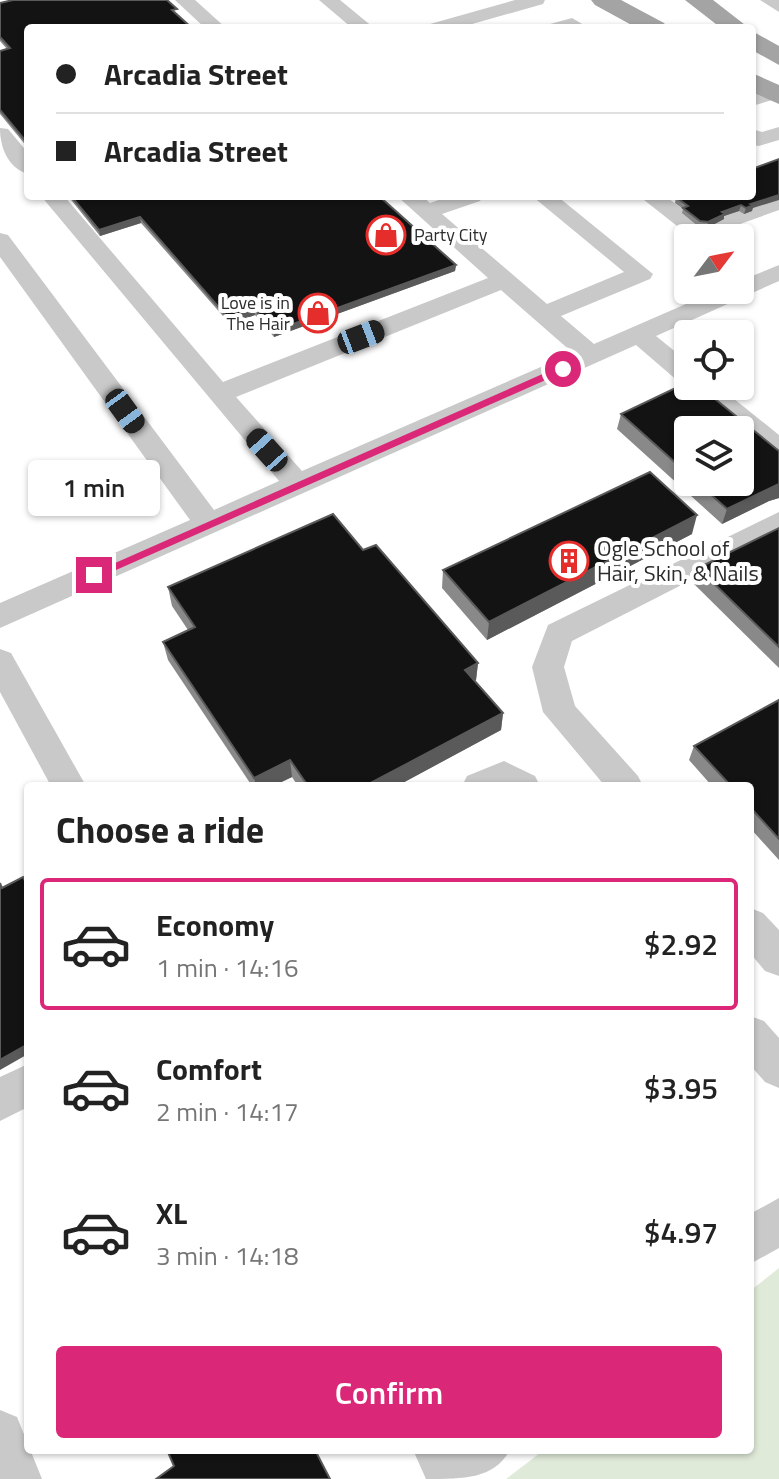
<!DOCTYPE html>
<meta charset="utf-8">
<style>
body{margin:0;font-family:"Titillium Web",sans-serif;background:#f6f6f6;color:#222;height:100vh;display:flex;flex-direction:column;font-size:30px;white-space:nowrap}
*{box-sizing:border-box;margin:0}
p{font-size:26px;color:#767676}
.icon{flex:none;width:44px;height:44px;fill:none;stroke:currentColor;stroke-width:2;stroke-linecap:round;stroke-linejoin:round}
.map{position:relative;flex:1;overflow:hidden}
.sheet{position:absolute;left:24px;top:782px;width:730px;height:672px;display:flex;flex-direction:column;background:#fff;border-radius:8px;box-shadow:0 2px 6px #0004}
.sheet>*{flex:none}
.hud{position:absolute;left:24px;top:24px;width:732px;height:176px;border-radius:8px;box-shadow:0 2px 6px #0004;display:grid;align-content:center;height:176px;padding:0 32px;background:#fff}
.needle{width:52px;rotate:58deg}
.fabs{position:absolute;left:674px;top:224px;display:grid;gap:16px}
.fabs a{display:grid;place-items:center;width:80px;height:80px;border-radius:8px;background:#fff;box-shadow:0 2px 6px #0004;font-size:40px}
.end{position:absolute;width:36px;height:36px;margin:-18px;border:10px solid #db2777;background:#fff;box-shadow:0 0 0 4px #fff}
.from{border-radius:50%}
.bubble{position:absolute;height:56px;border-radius:8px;background:#fff;box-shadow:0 2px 6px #0004;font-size:26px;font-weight:600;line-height:56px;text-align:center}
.car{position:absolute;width:24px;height:48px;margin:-24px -12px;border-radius:10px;box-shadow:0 0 6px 2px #0007;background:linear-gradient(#222 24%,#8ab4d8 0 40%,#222 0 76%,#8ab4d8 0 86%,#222 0)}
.hud b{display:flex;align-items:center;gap:28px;height:76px;font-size:30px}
.hud b+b{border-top:2px solid #e0e0e0}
.hud i{width:20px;height:20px;background:#222}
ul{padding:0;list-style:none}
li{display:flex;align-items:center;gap:24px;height:132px;margin:0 16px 12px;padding:0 16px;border:4px solid transparent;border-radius:8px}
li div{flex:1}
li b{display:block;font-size:30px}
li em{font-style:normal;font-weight:600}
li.active{border-color:#db2777}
li>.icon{width:72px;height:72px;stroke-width:1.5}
h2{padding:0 32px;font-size:36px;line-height:96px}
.button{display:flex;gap:16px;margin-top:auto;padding:16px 32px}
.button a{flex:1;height:92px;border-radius:8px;background:#db2777;color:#fff;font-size:32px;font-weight:600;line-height:92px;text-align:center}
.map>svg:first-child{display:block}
</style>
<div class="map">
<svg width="779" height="1479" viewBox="0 0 779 1479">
<rect width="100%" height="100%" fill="#fff"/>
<path fill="#e0ead9" d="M779,1268V1479H506L544,1450H750V1291Z"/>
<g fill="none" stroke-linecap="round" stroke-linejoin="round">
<g fill="#c9c9c9" fill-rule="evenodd">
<path d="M175,0H195L226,28H205Z"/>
<path d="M319,0H340L374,28H352Z"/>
<path d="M515,0H545L543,4L458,28H427L430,24Z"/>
<path d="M760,0H779V12Z"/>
<path d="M572,18L589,28H547L550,24Z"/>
<path d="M774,87L779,88V98L752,106V93Z"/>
<path d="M779,127V140L759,146L752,145V129L762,132Z"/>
<path d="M0,128L8,129L28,153V174C7,168 0,146 0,128Z"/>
<path d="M779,195V210L715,233L694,235L686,233L639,196H665L699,221H704Z"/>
<path d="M41,196H64L223,382L488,278L397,196H422L430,203L450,196H483L480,201L442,214L547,304L624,272L532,196H557L653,274L650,279L561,316L594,344L718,290H740V281L779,265V281L656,336L688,362V384L679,382L636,345L0,628V603L190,520L0,257V233L8,235L214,510L279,481ZM501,290L573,353L302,471L236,397Z"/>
<path d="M688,386H718L779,435V458L769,456Z"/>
<path d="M779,512V535L572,641L564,667L575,706L638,776L643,786H605L543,712L532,667L548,625Z"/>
<path d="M0,649L11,653L86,786H51L0,692Z"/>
<path d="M504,761L535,776L540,786H462L467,776Z"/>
<path d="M750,908L763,913L779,930V976L765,971L750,953Z"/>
<path d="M750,1016L764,1021L779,1038V1088L765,1082L750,1065Z"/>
<path d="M28,1064V1107L0,1121V1077Z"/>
<path d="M779,1198V1248L750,1264V1214Z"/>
<path d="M0,1410L17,1417L42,1479H0Z"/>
<path d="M413,1450H510C494,1479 464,1479 426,1479Z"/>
</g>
<g fill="#a4a4a4" fill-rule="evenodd">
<path d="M591,0H621L664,23L667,28H637L595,5Z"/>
<path d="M685,0H713L749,28H721Z"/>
<path d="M752,31L779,46V65L752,50Z"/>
<path d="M752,73L779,85V104L752,92Z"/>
</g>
</g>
<g fill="#898989" fill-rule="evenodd">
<path d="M0,3L178,14L28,28V148L0,114V51L7,49L0,41Z"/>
<path d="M68,196H379L456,265L455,271L274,337L255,315L230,324L141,223L100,236Z"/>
<path d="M752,196V211L744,214L739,211L724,216V219L707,228L699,227L682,213L683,209L675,203L676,197Z"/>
<path d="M621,414L779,451V498L769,501L722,524L617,429ZM688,430L740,482H688Z"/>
<path d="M779,528V668L694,584L698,568Z"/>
<path d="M692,534L487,640L442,588L443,570Z"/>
<path d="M363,550L478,663L476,680L475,681L503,713L501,730L397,786H298L292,777L273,786H252L168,660L163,642L188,630L172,606L168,587Z"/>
<path d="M779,700V860L750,828V786H712L689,760L694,746Z"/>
</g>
<g fill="#5a5a5a">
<path d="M779,195V200L753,208L752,211L744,214L746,208L751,204Z"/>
<path d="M741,205L739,211L724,216V219L707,228L708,222L722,212Z"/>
<path d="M140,217L141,223L100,236L99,230Z"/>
<path d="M456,265L455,271L274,337V331Z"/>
<path d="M254,309L255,315L230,324L229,319Z"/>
<path d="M779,484V498L769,501L722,524L727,509Z"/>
<path d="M697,515L692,534L487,640L489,622Z"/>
<path d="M478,663L476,680L463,688L465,670Z"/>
<path d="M503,713L501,730L397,786H365Z"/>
<path d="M290,760L292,777L273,786H256L254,778Z"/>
<path d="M28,1044V1054L0,1070V1060Z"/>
</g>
<g fill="#131313" stroke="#5a5a5a" stroke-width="2">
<path d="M13,0H167L177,9L172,10L192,28H28V144L0,110V51L10,48L0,37V3Z"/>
<path d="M779,159V195L751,204L754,205L746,208L741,205L722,212L725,214L708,222L700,221L683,208L688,206L676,197L679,196H752V169Z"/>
<path d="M71,196H379L456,265L274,331L254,309L229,319L140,217L99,230Z"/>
<path d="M688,382V386H699L779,451V484L727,509L697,482H740V430H688V474L621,414Z"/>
<path d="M650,472L697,515L489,622L443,570Z"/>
<path d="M333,514L363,550L376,545L478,663L465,670L503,713L365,786H308L290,760L254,778L163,642L195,627L168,587Z"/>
<path d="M779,528V647L698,568Z"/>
<path d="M779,700V839L750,807V786H731L694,746Z"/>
<path d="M23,877L28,886V1044L0,1060V883L2,888Z"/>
<path d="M167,1450H315L330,1479H156L174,1466Z"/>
</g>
<path fill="#db2777" d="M563,365L566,366V371L98,578H89L88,575Z"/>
<defs>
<g id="shop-ring" transform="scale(2)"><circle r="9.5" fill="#fff" stroke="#e52e2b" stroke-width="1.5"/><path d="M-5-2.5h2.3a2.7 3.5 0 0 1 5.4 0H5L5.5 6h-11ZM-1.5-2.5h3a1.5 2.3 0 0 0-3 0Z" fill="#e52e2b"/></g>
<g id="building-ring" transform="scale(2)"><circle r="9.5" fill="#fff" stroke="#e52e2b" stroke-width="1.5"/><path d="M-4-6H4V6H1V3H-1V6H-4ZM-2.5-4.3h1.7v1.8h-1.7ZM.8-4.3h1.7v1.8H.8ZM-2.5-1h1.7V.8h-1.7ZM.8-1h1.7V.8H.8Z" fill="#e52e2b"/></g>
</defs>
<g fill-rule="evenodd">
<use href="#shop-ring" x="386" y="235"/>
<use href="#shop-ring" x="318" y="313"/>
<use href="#building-ring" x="569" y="561"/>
</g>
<g text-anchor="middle" stroke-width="8" stroke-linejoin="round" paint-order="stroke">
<g font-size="18" fill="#2c2c2c" stroke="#fff" text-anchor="start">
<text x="414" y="241">Party City</text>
<text x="290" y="309" text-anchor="end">Love is in<tspan x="290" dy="21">The Hair</tspan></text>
</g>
<g font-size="22" fill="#2c2c2c" stroke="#fff" text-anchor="start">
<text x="597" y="556">Ogle School of<tspan x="597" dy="25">Hair, Skin, &amp; Nails</tspan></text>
</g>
</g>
</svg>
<div class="fabs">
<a><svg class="needle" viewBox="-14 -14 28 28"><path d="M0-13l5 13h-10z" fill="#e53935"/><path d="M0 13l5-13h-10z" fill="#767676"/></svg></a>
<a><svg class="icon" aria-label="locate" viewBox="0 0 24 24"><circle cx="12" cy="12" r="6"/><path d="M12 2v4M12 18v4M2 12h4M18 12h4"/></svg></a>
<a><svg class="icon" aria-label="layers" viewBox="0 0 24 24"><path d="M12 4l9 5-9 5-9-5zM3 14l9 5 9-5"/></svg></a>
</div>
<i class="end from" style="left:563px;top:369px"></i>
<i class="end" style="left:94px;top:575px"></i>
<div class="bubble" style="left:28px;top:460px;width:132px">1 min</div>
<i class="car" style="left:361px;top:337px;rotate:69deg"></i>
<i class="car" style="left:125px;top:411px;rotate:144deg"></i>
<i class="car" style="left:267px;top:450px;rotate:318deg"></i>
<div class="hud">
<b><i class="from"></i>Arcadia Street</b>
<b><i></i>Arcadia Street</b>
</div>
<section class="sheet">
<h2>Choose a ride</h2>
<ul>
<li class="active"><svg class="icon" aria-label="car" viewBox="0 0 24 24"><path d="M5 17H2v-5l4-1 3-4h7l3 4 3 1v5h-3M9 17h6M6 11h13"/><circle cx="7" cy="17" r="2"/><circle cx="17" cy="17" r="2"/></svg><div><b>Economy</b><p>1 min · 14:16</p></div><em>$2.92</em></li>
<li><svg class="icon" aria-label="car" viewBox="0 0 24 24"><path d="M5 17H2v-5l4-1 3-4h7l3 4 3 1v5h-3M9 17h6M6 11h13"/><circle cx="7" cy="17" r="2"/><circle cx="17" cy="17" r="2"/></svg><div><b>Comfort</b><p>2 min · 14:17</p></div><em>$3.95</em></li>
<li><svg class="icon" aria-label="car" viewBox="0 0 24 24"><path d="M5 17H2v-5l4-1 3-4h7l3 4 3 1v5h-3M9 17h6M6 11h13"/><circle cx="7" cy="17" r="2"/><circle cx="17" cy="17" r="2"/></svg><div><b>XL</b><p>3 min · 14:18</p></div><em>$4.97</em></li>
</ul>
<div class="button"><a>Confirm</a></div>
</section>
</div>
